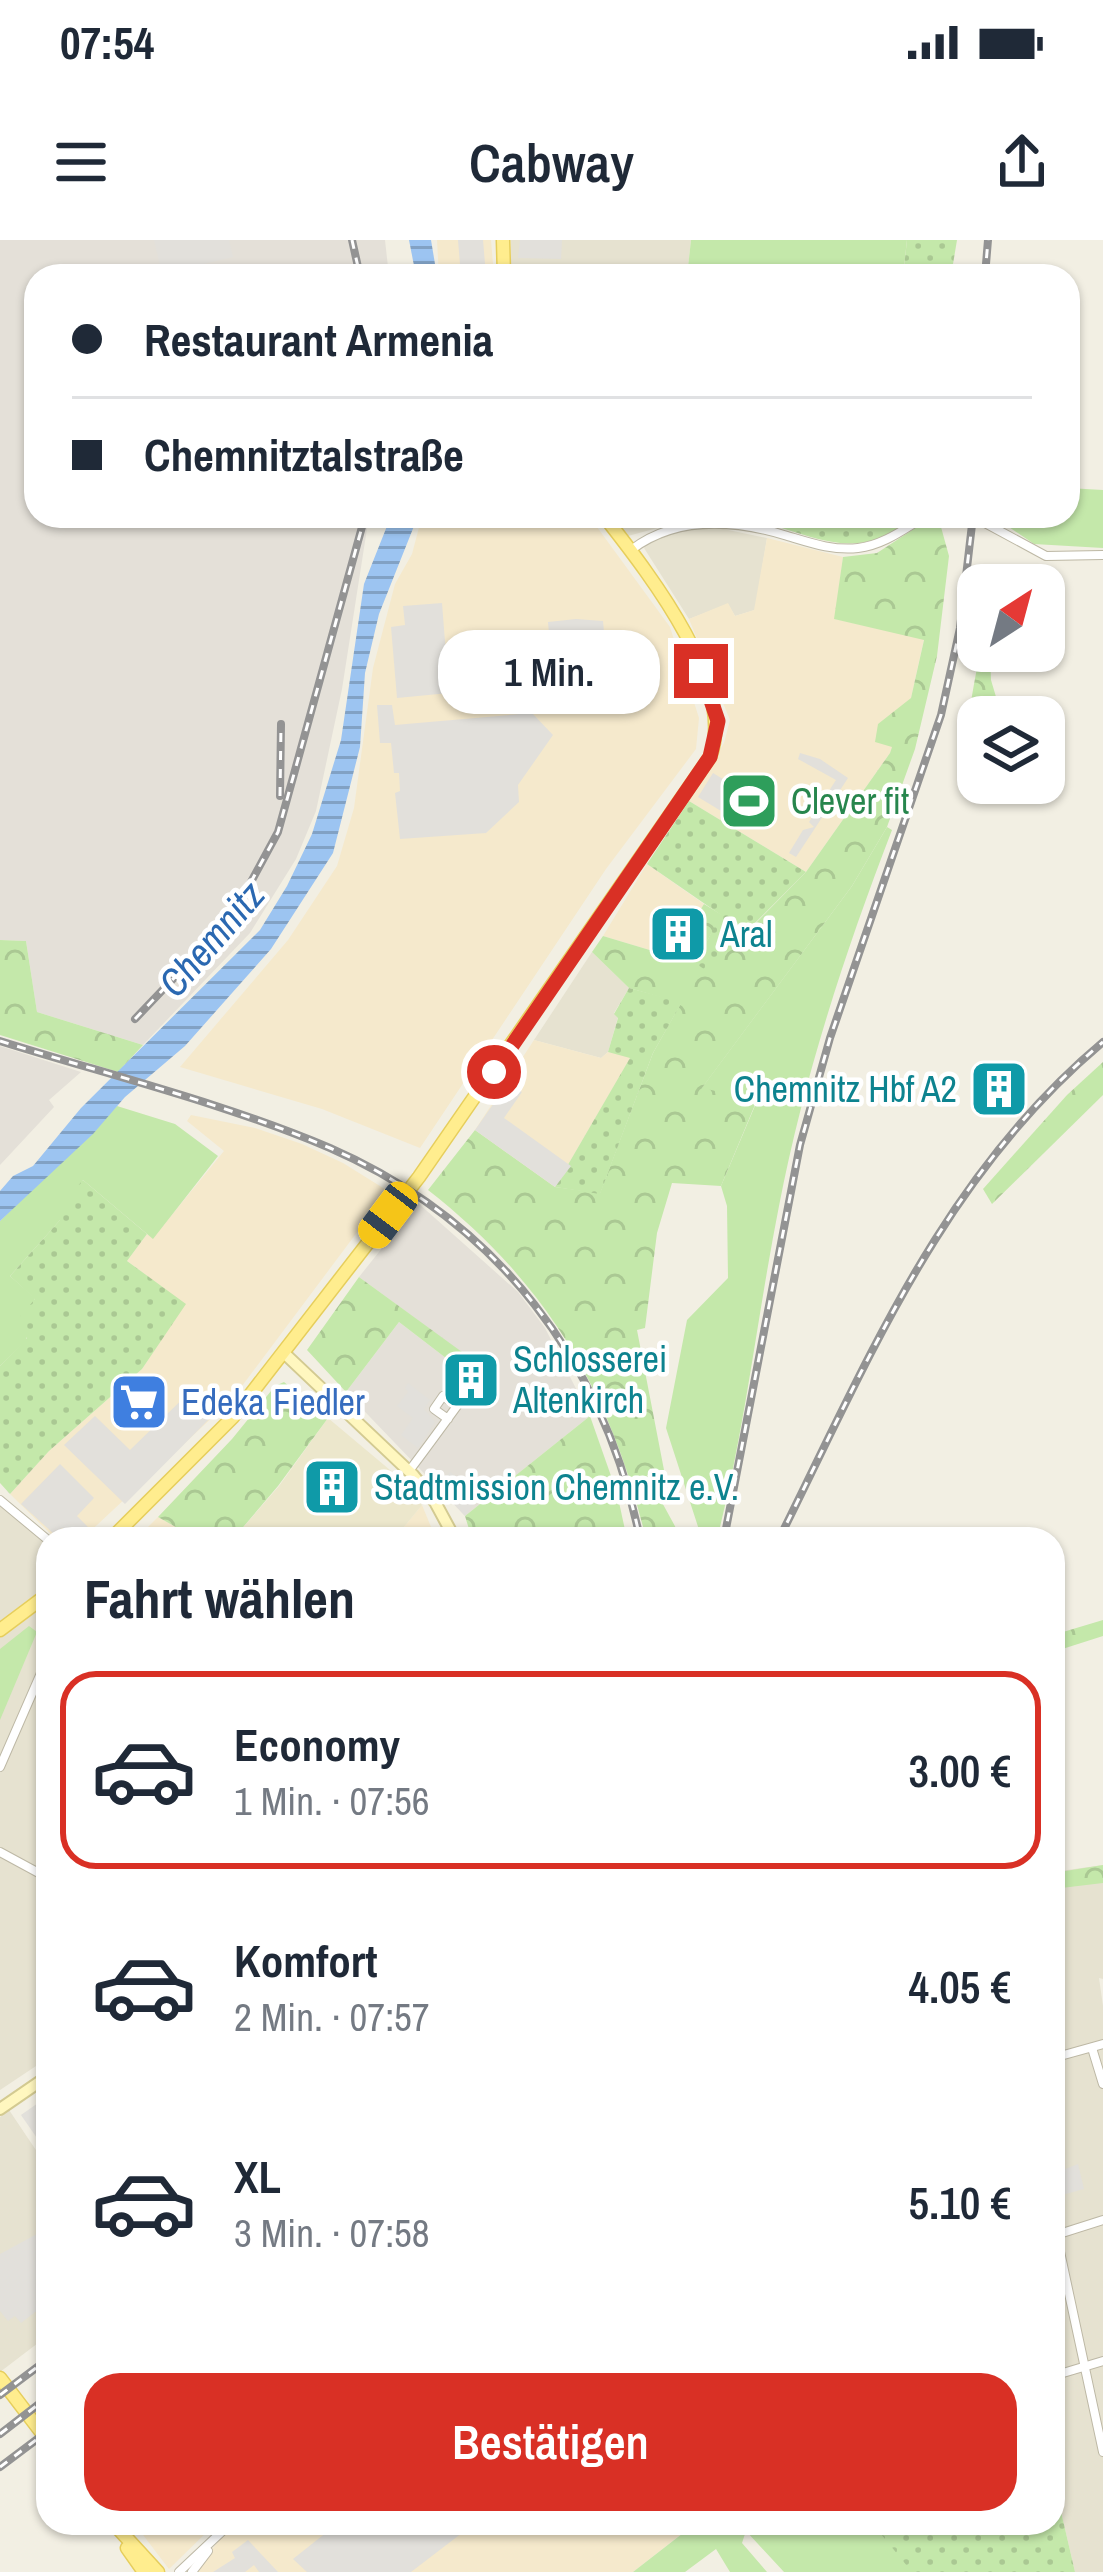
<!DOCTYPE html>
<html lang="de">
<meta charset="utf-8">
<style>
body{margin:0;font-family:"Archivo Narrow",sans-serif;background:#f6f6f7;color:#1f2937;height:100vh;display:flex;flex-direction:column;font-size:45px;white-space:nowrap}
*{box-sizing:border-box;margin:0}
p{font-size:39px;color:#747a83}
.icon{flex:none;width:66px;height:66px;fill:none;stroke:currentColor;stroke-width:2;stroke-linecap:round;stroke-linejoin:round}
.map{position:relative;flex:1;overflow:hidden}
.drawer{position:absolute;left:36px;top:1287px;width:1029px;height:1008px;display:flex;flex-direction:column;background:#fff;border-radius:36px;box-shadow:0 3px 9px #0004}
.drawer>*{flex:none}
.top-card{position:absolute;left:24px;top:24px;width:1056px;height:264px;border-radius:36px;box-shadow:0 3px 9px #0004;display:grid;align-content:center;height:264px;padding:0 48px;background:#fff}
.needle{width:78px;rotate:36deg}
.controls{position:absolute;left:957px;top:324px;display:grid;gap:24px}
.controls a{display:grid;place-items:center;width:108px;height:108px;border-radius:24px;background:#fff;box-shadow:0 3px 9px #0004;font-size:60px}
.end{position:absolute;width:54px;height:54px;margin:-27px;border:15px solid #d93025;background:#fff;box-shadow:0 0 0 6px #fff}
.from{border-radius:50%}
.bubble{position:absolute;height:84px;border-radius:36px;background:#fff;box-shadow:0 3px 9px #0004;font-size:39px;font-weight:600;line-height:84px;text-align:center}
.car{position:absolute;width:36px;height:72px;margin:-36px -18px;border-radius:15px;box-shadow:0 0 9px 3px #0007;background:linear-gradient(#f5c518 24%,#345 0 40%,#f5c518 0 76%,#345 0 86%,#f5c518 0)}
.top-card b{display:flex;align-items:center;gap:42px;height:114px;font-size:45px}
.top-card b+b{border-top:3px solid #e0e1e3}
.top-card i{width:30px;height:30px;background:#1f2937}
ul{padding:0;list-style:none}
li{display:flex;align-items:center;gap:36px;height:198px;margin:0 24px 18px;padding:0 24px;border:6px solid transparent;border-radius:36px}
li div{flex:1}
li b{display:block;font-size:45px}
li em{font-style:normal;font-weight:600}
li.active{border-color:#d93025}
li>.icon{width:108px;height:108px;stroke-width:1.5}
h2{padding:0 48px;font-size:54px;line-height:144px}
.primary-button{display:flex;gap:24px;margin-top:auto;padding:24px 48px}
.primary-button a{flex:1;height:138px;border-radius:36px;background:#d93025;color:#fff;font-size:48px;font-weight:600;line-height:138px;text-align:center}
.status{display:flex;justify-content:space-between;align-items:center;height:84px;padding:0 60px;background:#fff;direction:ltr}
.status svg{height:33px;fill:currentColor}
header{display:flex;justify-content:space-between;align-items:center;height:156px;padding:0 48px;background:#fff;font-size:54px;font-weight:600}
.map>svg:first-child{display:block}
</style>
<div class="status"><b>07:54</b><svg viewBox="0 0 49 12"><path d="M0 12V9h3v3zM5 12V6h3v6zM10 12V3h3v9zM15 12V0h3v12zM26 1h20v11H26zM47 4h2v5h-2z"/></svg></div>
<header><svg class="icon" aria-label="menu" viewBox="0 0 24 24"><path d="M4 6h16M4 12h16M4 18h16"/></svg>Cabway<svg class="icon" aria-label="share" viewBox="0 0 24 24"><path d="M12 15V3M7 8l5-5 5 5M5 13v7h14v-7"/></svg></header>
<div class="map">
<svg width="1103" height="2332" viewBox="0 0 1103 2332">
<defs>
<pattern id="forest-crowns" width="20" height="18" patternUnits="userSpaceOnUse" patternTransform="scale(3)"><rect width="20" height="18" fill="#c4e8aa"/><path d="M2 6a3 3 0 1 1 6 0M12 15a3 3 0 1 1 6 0" fill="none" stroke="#aac893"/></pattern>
<pattern id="garden-dots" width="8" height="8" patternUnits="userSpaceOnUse" patternTransform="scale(3)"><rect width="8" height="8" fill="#c4e8aa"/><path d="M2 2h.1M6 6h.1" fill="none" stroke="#aac893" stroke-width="1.8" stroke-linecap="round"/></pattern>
<pattern id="water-rules" width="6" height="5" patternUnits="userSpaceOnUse" patternTransform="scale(3)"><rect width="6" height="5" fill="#9cc4f1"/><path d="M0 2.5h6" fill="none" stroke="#81a1c4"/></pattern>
</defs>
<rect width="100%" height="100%" fill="#f2efe3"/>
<g fill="#e6e2d0">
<path d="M511,0H691L687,36H511Z"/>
<path d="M612,276H766V283L730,277L694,278L628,296Z"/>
<path d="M714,287L767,298L755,370L735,376L728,364L689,379L644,308L649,301L670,293Z"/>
<path d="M592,712L629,748L614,773L618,777L608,812L601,818L534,800Z"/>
<path d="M0,1266L48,1304V1818L0,1850Z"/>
<path d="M1103,1625V1739L1099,1738L1103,1766V2332H1075L1053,2237V1632Z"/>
<path d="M9,1870L48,1928V2090L36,2100L38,2103L0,2132V1877Z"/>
</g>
<g fill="#f5e9cc">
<path d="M437,0H491L494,36H439Z"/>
<path d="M422,276H589L670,387L699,478L696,509L606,629L420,908L322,869L180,827L288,700L337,626L354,568L373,428L395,344L412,314Z"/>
<path d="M767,298L843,317L835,379L924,399L911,458L890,513L806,632L689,561L724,503L730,480L689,379L728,363L735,376L754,370Z"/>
<path d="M647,624L704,664L673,713L653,711L603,696Z"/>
<path d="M534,800L601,818L608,812L631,817L555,947L475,890Z"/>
<path d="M191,875L255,888L302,904L343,923L388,951L233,1158L82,1299H56L10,1254L49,1211L142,1129L185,1064L127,1021L147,994L153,998L224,911L187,881Z"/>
<path d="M422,1265L436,1299H394Z"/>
<path d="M158,1277L198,1299H136Z"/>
<path d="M134,2283H216L169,2329Z"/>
<path d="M233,2283H683L688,2289L633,2332H194Z"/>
</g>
<g fill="#e4e0d8">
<path d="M0,0H385L389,36H36V276H369L342,449L316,571L296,619L250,693L143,805L37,772L26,701L0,700Z"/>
<path d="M0,806L81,832L49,860L54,867L0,925Z"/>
<path d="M418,963L518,1052L545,1088L590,1176L465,1276L346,1152L399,1082L455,1125L461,1112L359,1037Z"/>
</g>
<path fill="#ece7cc" d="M328,1178L390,1230L422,1265L394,1299H233L279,1246Z"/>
<g fill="#c4e8aa">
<path d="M691,0H907L903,36H687Z"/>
<path d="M1068,248L1103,250V308L1034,304L1006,285L1008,276H1068Z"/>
<path d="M887,587L892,590C845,712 804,837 779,966C757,1077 745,1190 717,1299H702L666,1188L687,1080L728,1038L727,966L721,946L757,861L701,849L852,646Z"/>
<path d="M117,866L175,884L218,916L153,999L83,940L61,979L10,1036L35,1058L26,1100L0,1126V981Z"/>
<path d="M29,1386L37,1392L0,1480V1409Z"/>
<path d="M683,2283H874L913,2332H784L746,2291L742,2303L767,2332H730L716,2309L685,2332H633L687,2290Z"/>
</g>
<g fill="url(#forest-crowns)">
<path d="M929,279L941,287L949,316L937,416L915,509L887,587L852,646L702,848L757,860L721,946L672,943L657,993L645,1088L637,1090L664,1230L647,1235L682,1299H646C611,1152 547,1043 428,950L475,890L555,947L600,953L653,813L681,763L629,748L592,712L603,696L653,711L673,713L704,664L722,675L695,722L739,700L806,632L890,513L892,507L875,502L878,484L911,458L924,400L834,379L843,317L877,313Z"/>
<path d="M980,411H990L991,440L1002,477H978V543H1021L1019,549L981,561C956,519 972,458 980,411Z"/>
<path d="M0,700L26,701L37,772L143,805L118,832L0,795Z"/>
<path d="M1103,822V855L992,964L983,949L1067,855Z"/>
<path d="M359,1037L462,1112L455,1125L399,1082L346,1152L307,1110Z"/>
<path d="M284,1142L328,1178L278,1246L233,1299H197L158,1277L232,1199L275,1146Z"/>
<path d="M590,1176L617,1253L627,1299H472L465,1276Z"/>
<path d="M1103,1380V1396L1053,1412V1395Z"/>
<path d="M1103,1625V1643L1053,1649V1633Z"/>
</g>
<g fill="url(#garden-dots)">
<path d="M907,0H957L951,36H903Z"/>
<path d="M766,276H913C864,322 822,300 766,283Z"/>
<path d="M1044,483L1061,489L1059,516H1051L1047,528Z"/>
<path d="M689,561L806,632L707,731L695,723L721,675L647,624Z"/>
<path d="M629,748L682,762L653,813L600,954L555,947L630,818L608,812L618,778L614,774Z"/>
<path d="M83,940L147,994L127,1021L186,1064L142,1129L49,1211L10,1254L0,1243V1126L27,1098L13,1085L35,1059L10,1036L60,980L55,972Z"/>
<path d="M1053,2237L1075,2332H912L872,2283H1053Z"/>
</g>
<g fill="#e2e0db">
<path d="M154,0H229L233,17L162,34Z"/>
<path d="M458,0H483L486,36H461Z"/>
<path d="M520,0H562L561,19L518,18Z"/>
<path d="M442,363L449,453L397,458L391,387L405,385L403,366Z"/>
<path d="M576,379L603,381L608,437L555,458L548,382Z"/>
<path d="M377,465H392L395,485L532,473L553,495L518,545L519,562L486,593L400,599L395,553L400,551L399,533H394L391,503H380Z"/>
<path d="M800,513L820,519L848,538L796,617L789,613L803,590L814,587L809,582L836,540L798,519Z"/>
<path d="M713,533L746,553L731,577L698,557Z"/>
<path d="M508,843L522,852L504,878L571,926L555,947L475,890Z"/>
<path d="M408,1143L430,1160L424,1169L435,1182L418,1208L401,1195L413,1178L397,1166L408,1152L405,1148Z"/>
<path d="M195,1147L219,1169L125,1264L64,1205L95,1176L130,1210Z"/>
<path d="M60,1224L94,1258L77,1276L90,1289L80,1299L62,1288L55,1295L21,1264Z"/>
<path d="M450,1232L480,1255L465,1276L438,1246Z"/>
<path d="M48,1856V1914L21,1875Z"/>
<path d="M1078,1924L1084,1949L1055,1957L1053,1934Z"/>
<path d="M48,1988V2053L43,2057L47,2063L21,2083L15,2076L8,2081L0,2071V2014Z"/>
<path d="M325,2283H475L411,2332H307L293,2319L327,2292Z"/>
<path d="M248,2300L278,2332H259L254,2325L245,2332H213L235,2318L232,2312Z"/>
</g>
<g fill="url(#water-rules)">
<path d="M409,0H431L437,36H416Z"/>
<path d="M391,276H418L379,374L365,433L360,507L333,613L271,709L185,806L125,857L93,894L0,981V951L13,936L33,926L81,868L260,690L287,646L312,594L341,500L364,344Z"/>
</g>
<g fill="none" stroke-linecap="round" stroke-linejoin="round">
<g stroke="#bdb8a5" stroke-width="10">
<g id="street">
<path d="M972,276L1046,316L1103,315"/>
<path d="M631,310C676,276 731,279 784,295C808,302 832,311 858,308C884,305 904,289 926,276"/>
<path d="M409,1231C425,1210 441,1188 457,1166L443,1156L434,1169L448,1179"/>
<path d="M0,1260L48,1300"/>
<path d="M0,1527L48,1417"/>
<path d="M0,1612L48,1638"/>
<path d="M1092,1808L1103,1844"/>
<path d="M1053,1818L1103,1804"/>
<path d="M1053,1979L1103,2212"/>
<path d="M1056,1995L1103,1980"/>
<path d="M1053,2136L1103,2121"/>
<path d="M179,2332L231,2283"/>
<path d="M192,2332L208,2311"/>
</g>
</g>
<g stroke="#d3ca91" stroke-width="14">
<g id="secondary">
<path d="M284,1113L413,1235L435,1262L455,1299"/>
<path d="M0,1869L48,1836"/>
</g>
</g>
<g stroke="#e6ce5c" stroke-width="15">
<g id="primary">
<path d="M503,0L504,36"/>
<path d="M111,1299L233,1177L419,937L710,517C738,445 646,330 604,276"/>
<path d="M0,1390L48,1354"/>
<path d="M0,2138L48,2201"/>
<path d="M113,2283L158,2332"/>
<path d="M127,2308L144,2332"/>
</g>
</g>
<use href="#street" stroke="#fff" stroke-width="8"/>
<use href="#secondary" stroke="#fff7bf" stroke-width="10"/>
<use href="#primary" stroke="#ffed8e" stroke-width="12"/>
<g stroke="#939393" stroke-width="8">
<g id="rail">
<path d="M352,0L360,36"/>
<path d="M985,36L988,0"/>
<path d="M280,556L281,484"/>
<path d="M135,779L232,677L278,592L365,276"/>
<path d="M0,801C109,835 224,863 330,908C497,981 604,1121 640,1299"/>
<path d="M724,1299L800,905L830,798L941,475L960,388L973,276"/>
<path d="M779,1299C869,1118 944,935 1103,802"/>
<path d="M0,2155L48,2119"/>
<path d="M0,2194L48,2157"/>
<path d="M0,2227L48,2191"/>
</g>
</g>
<use href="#rail" stroke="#fff" stroke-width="3" stroke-dasharray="9" stroke-linecap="butt"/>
</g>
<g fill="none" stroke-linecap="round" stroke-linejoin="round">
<path stroke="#d93025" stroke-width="15" d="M494,832L710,517L718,481L701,431"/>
</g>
<defs>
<g id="stadium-square" transform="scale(3)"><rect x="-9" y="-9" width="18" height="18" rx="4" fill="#2e9e5b" stroke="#fff"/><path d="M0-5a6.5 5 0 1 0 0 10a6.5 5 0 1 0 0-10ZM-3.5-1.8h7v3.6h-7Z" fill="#fff"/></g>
<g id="building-square" transform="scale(3)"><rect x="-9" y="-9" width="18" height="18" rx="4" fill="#0f9aa8" stroke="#fff"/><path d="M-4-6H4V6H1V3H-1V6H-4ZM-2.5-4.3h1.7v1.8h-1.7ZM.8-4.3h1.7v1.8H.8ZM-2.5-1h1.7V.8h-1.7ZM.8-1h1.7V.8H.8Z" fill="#fff"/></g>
<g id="supermarket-square" transform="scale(3)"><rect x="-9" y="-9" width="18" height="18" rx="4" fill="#3f7fe0" stroke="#fff"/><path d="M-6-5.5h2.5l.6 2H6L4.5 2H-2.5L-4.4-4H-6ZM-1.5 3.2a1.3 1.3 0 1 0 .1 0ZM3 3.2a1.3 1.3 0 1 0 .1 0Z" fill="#fff"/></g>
</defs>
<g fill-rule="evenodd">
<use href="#stadium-square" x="749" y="561"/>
<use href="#building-square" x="678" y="694"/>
<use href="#building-square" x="999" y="849"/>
<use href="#building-square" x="471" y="1140"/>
<use href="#supermarket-square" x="139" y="1162"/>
<use href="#building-square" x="332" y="1247"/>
</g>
<g text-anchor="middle" stroke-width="9" stroke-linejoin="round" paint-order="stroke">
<g font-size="36" fill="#27864d" stroke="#fff" text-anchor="start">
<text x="791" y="574">Clever fit</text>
</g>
<g font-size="36" fill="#0d838f" stroke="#fff" text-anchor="start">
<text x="720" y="707">Aral</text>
<text x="957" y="862" text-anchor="end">Chemnitz Hbf A2</text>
<text x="513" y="1132">Schlosserei<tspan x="513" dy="41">Altenkirch</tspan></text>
<text x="374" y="1260">Stadtmission Chemnitz e.V.</text>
</g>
<g font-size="36" fill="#366cbe" stroke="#fff" text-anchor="start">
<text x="181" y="1175">Edeka Fiedler</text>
</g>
<g font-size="39" font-style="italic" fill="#2a68b1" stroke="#fff">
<text transform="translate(211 699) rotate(-49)" y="14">Chemnitz</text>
</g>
</g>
</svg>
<div class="controls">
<a><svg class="needle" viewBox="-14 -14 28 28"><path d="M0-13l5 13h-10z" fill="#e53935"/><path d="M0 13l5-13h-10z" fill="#747a83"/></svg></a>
<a><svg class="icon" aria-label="layers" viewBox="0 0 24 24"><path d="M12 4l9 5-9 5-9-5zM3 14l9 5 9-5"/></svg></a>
</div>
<i class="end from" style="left:494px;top:832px"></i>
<i class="end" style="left:701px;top:431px"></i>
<div class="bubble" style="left:438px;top:390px;width:222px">1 Min.</div>
<i class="car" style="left:388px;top:975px;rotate:217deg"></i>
<div class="top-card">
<b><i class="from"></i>Restaurant Armenia</b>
<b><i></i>Chemnitztalstraße</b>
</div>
<section class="drawer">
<h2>Fahrt wählen</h2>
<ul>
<li class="active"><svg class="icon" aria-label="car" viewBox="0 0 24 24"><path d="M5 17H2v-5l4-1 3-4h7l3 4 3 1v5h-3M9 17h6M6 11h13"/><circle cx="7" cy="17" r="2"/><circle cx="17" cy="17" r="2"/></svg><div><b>Economy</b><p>1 Min. · 07:56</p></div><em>3.00 €</em></li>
<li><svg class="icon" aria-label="car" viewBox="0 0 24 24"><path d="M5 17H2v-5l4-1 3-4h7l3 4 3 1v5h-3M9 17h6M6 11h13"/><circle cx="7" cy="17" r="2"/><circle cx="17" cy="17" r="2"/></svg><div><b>Komfort</b><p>2 Min. · 07:57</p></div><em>4.05 €</em></li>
<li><svg class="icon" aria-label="car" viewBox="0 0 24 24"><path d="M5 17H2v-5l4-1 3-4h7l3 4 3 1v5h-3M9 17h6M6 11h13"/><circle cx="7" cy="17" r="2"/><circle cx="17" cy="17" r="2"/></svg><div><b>XL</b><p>3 Min. · 07:58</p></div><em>5.10 €</em></li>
</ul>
<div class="primary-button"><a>Bestätigen</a></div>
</section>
</div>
